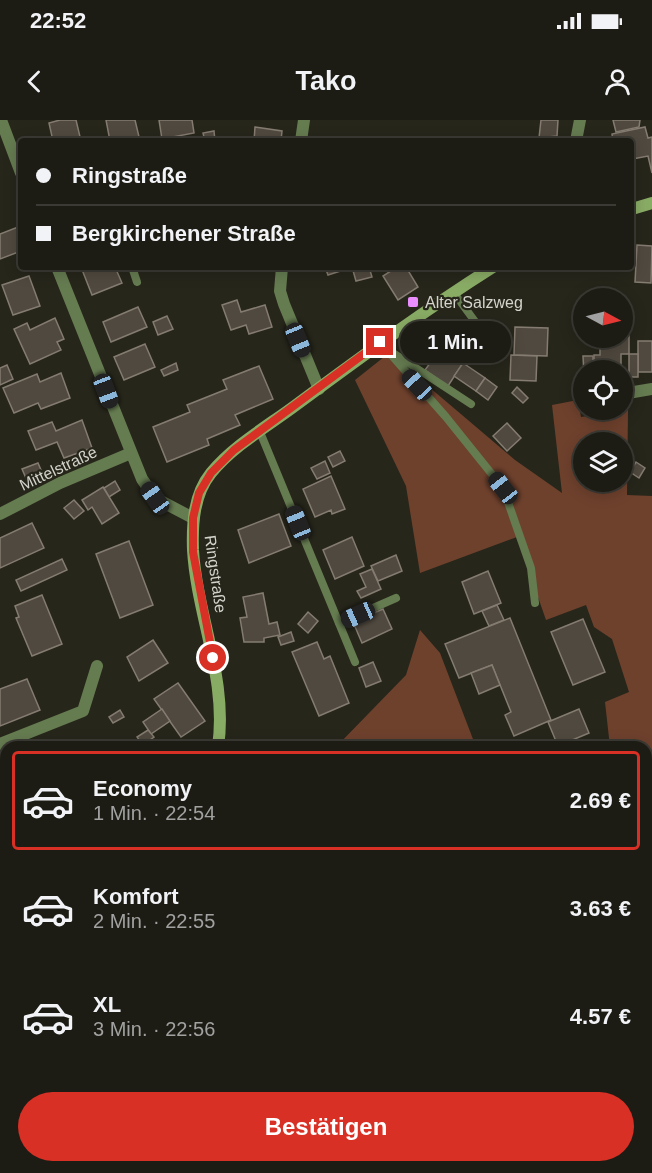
<!DOCTYPE html>
<html lang="de">
<meta charset="utf-8">
<style>
body{margin:0;font-family:Helvetica,sans-serif;background:#25251d;color:#f1f3f6;height:100vh;display:flex;flex-direction:column;font-size:22px;white-space:nowrap}
*{box-sizing:border-box;margin:0}
p{font-size:20px;color:#a0a1a0}
.icon{flex:none;width:33px;height:33px;fill:none;stroke:currentColor;stroke-width:2;stroke-linecap:round;stroke-linejoin:round}
.map{position:relative;flex:1;overflow:hidden}
.drawer{position:absolute;left:0px;top:621px;width:652px;height:432px;display:flex;flex-direction:column;background:#1d1c14;border-radius:18px 18px 0 0;box-shadow:0 3px 15px #0003,0 0 0 2px #3b3a34}
.drawer>*{flex:none}
.banner{position:absolute;left:18px;top:18px;width:616px;height:132px;border-radius:6px;box-shadow:0 3px 15px #0003,0 0 0 2px #3b3a34;display:grid;align-content:center;height:132px;padding:0 18px;background:#1d1c14}
.needle{width:39px;rotate:97deg}
.buttons{position:absolute;left:573px;top:168px;display:grid;gap:12px}
.buttons a{display:grid;place-items:center;width:60px;height:60px;border-radius:50%;background:#1d1c14;box-shadow:0 3px 15px #0003,0 0 0 2px #3b3a34;font-size:30px}
.end{position:absolute;width:27px;height:27px;margin:-14px;border:8px solid #d93025;background:#fff;box-shadow:0 0 0 3px #fff}
.from{border-radius:50%}
.bubble{position:absolute;height:42px;border-radius:21px;background:#1d1c14;box-shadow:0 3px 15px #0003,0 0 0 2px #3b3a34;font-size:20px;font-weight:700;line-height:42px;text-align:center}
.car{position:absolute;width:18px;height:36px;margin:-18px -9px;border-radius:8px;box-shadow:0 0 4px 2px #0007;background:linear-gradient(#222 24%,#8ab4d8 0 40%,#222 0 76%,#8ab4d8 0 86%,#222 0)}
.banner b{display:flex;align-items:center;gap:21px;height:57px;font-size:22px}
.banner b+b{border-top:2px solid #3b3a34}
.banner i{width:15px;height:15px;background:#f1f3f6}
ul{padding:10px 0 0;list-style:none}
li{display:flex;align-items:center;gap:18px;height:99px;margin:0 12px 9px;padding:0 6px;border:3px solid transparent;border-radius:6px}
li div{flex:1}
li b{display:block;font-size:22px}
li em{font-style:normal;font-weight:700}
li.active{border-color:#d93025}
li>.icon{width:54px;height:54px;stroke-width:1.5}
.primary-button{display:flex;gap:12px;margin-top:auto;padding:12px 18px}
.primary-button a{flex:1;height:69px;border-radius:36px;background:#d93025;color:#fff;font-size:24px;font-weight:700;line-height:69px;text-align:center}
.status{display:flex;justify-content:space-between;align-items:center;height:42px;padding:0 30px;background:#1d1c14;direction:ltr}
.status svg{height:16px;fill:currentColor}
header{display:flex;justify-content:space-between;align-items:center;height:78px;padding:0 18px;background:#1d1c14;font-size:27px;font-weight:700}
.map>svg:first-child{display:block}
</style>
<div class="status"><b>22:52</b><svg viewBox="0 0 49 12"><path d="M0 12V9h3v3zM5 12V6h3v6zM10 12V3h3v9zM15 12V0h3v12zM26 1h20v11H26zM47 4h2v5h-2z"/></svg></div>
<header><svg class="icon" aria-label="back" viewBox="0 0 24 24"><path d="M15 5l-7 7 7 7"/></svg>Tako<svg class="icon" aria-label="person" viewBox="0 0 24 24"><circle cx="12" cy="8" r="4"/><path d="M4 21q1-7 8-7t8 7"/></svg></header>
<div class="map">
<svg width="652" height="1053" viewBox="0 0 652 1053">
<rect width="100%" height="100%" fill="#27261b"/>
<g fill="#6e412d" fill-rule="evenodd">
<path d="M389,233L515,340L562,373L552,285L578,280L581,297L628,290L627,375L652,376V814H646V627H610L605,582L629,572L612,519L594,507L586,485L546,500L517,417L420,453L406,366L355,260ZM584,322H622V362H584Z"/>
<path d="M420,510L440,533L476,627H336L406,555Z"/>
<path d="M647,1007H652V1053H611V1047H646Z"/>
</g>
<g fill="#50493f" stroke="#857c71" stroke-width="1.5">
<path d="M60,0H76L81,21H53L49,3Z"/>
<path d="M106,0H135L140,21H110Z"/>
<path d="M159,0H192L194,13L162,19Z"/>
<path d="M541,0H558L557,16L539,18Z"/>
<path d="M613,0H640L639,7L616,12Z"/>
<path d="M255,7L282,11L281,21H254Z"/>
<path d="M645,7L648,18L652,17V53L648,36L632,39V21H613L612,14Z"/>
<path d="M214,11L215,21H205L203,13Z"/>
<path d="M18,107L21,131L0,139V114Z"/>
<path d="M637,125L652,126L651,163L635,162Z"/>
<path d="M81,147H115L122,163L92,175Z"/>
<path d="M325,147H353L328,155Z"/>
<path d="M352,147H369L372,157L356,161Z"/>
<path d="M397,147H406L418,167L398,180L383,156Z"/>
<path d="M29,156L40,186L13,195L2,165Z"/>
<path d="M237,180L241,192L265,185L272,207L249,214L246,205L231,210L222,185Z"/>
<path d="M138,187L147,207L111,222L103,202Z"/>
<path d="M167,196L173,209L158,215L153,202Z"/>
<path d="M55,198L64,219L57,222L61,230L30,244L14,209L27,203L30,210Z"/>
<path d="M515,207L548,208L547,236L514,235Z"/>
<path d="M622,214H629V234H621V249H594V235H600V218H622Z"/>
<rect x="638" y="221" width="14" height="31"/>
<path d="M145,224L155,247L124,260L114,237Z"/>
<path d="M441,228L463,243L448,266L425,250Z"/>
<rect x="629" y="234" width="9" height="23"/>
<path d="M511,235L537,236L536,261L510,260Z"/>
<path d="M583,236H593V250H584V255Z"/>
<path d="M176,243L178,250L164,256L161,250Z"/>
<path d="M463,243L485,258L476,271L454,256Z"/>
<path d="M7,245L13,259L0,265V248Z"/>
<path d="M259,246L273,279L235,295L240,305L207,319L209,325L167,342L153,307L190,292L187,285L227,269L223,260Z"/>
<path d="M61,253L70,278L41,289L38,283L14,293L3,268L37,254L40,262Z"/>
<path d="M485,258L497,267L488,280L476,271Z"/>
<path d="M517,267L528,278L523,283L512,273Z"/>
<path d="M82,300L92,328L64,338L57,322L36,330L28,311L52,302L56,311Z"/>
<path d="M507,303L521,318L507,331L493,316Z"/>
<path d="M340,331L345,341L333,347L328,337Z"/>
<path d="M325,341L330,353L317,359L311,348Z"/>
<path d="M636,342L645,348L639,358L630,352Z"/>
<path d="M38,343L45,359L29,365L22,349Z"/>
<path d="M331,356L345,389L332,394L331,390L315,397L303,369Z"/>
<path d="M115,361L120,370L109,377L104,368Z"/>
<path d="M103,367L119,393L102,404L92,387L88,390L82,380Z"/>
<path d="M74,380L84,391L74,399L64,388Z"/>
<path d="M279,394L291,426L249,443L238,410Z"/>
<path d="M32,403L44,428L0,448V418Z"/>
<path d="M352,417L364,446L335,459L323,430Z"/>
<path d="M129,421L153,485L120,498L96,434Z"/>
<path d="M396,435L402,451L378,461L371,446Z"/>
<path d="M62,439L67,450L21,471L16,460Z"/>
<path d="M372,449L381,469L361,478L357,471L366,467L360,454Z"/>
<path d="M488,451L501,483L474,494L462,462Z"/>
<path d="M263,473L269,504L277,502L280,515L264,518V522H244L240,498L247,497L243,477Z"/>
<path d="M42,475L62,524L32,536L16,498L19,497L15,486Z"/>
<path d="M497,485L504,500L489,506L482,491Z"/>
<path d="M383,489L392,509L362,523L353,502Z"/>
<path d="M308,492L318,501L308,513L298,504Z"/>
<path d="M510,498L551,600L514,616L505,595L511,592L492,545L459,558L445,524Z"/>
<path d="M583,499L605,552L573,565L551,512Z"/>
<path d="M291,512L294,521L281,525L278,517Z"/>
<path d="M153,520L168,543L139,561L127,537Z"/>
<path d="M317,522L324,539L330,536L349,583L319,596L292,532Z"/>
<path d="M373,542L381,561L366,567L359,548Z"/>
<path d="M492,545L500,565L479,574L471,553Z"/>
<path d="M27,559L40,590L0,606V569Z"/>
<path d="M178,563L205,601L181,617L154,579Z"/>
<path d="M162,589L170,601L151,614L143,602Z"/>
<path d="M579,589L589,613L558,626L548,602Z"/>
<path d="M120,590L124,597L113,603L109,597Z"/>
<path d="M148,610L154,617L143,625L137,617Z"/>
<path d="M6,711V742L0,744V713Z"/>
<path d="M6,857V887L0,890V859Z"/>
<path d="M2,959L6,961V995L0,992Z"/>
<path d="M6,1024V1047H13L14,1053H0V1025Z"/>
<path d="M143,1047H166V1053H142Z"/>
<path d="M364,1047H395L394,1053H363Z"/>
<path d="M426,1047H452L451,1053H425Z"/>
<path d="M496,1047H527L526,1053H496Z"/>
<path d="M569,1047L593,1048L592,1053H569Z"/>
</g>
<g fill="none" stroke-linecap="round" stroke-linejoin="round">
<g stroke="#657b50" stroke-width="8">
<path d="M132,147L137,162"/>
<path d="M454,173L499,234"/>
<path d="M380,222L446,297L503,368L531,448L535,483"/>
<path d="M390,231L471,284"/>
<path d="M260,312L355,542"/>
<path d="M339,503L396,478"/>
<path d="M287,1053L288,1047"/>
<path d="M529,1053L530,1047"/>
</g>
<g stroke="#657b50" stroke-width="12">
<path d="M1,0L21,53"/>
<path d="M301,21L304,0"/>
<path d="M576,21L580,0"/>
<path d="M57,147L142,359L155,378L193,398"/>
<path d="M282,147L280,171L284,184L319,269"/>
<path d="M622,274L652,269"/>
<path d="M0,394L60,363L131,333"/>
<path d="M0,624L83,591L97,546"/>
<path d="M0,770L6,775"/>
<path d="M646,1001H652"/>
</g>
<g stroke="#89ac65" stroke-width="12">
<path d="M632,89L652,83"/>
<path d="M218,627C228,560 197,496 193,430C192,403 194,374 211,353C234,325 268,306 296,285C361,237 425,190 493,147"/>
<path d="M0,919L6,917"/>
<path d="M47,1053L48,1047"/>
</g>
</g>
<g fill="none" stroke-linecap="round" stroke-linejoin="round">
<path stroke="#d93025" stroke-width="8" d="M213,538L193,432V398L199,373L211,353L234,330L380,222"/>
</g>
<rect fill="#ea8dfd" stroke="#27261b" stroke-width="2" x="407" y="176" width="12" height="12" rx="3"/>
<g text-anchor="middle" stroke-width="4.5" stroke-linejoin="round" paint-order="stroke">
<g font-size="16" fill="#d4d4cd" stroke="#27261b" text-anchor="start">
<text x="425" y="188">Alter Salzweg</text>
</g>
<g font-size="16" fill="#d4d4cd" stroke="#27261b">
<text transform="translate(58 348) rotate(-25)" y="6">Mittelstraße</text>
<text transform="translate(216 454) rotate(82)" y="6">Ringstraße</text>
</g>
</g>
</svg>
<div class="buttons">
<a><svg class="needle" viewBox="-14 -14 28 28"><path d="M0-13l5 13h-10z" fill="#e53935"/><path d="M0 13l5-13h-10z" fill="#a0a1a0"/></svg></a>
<a><svg class="icon" aria-label="locate" viewBox="0 0 24 24"><circle cx="12" cy="12" r="6"/><path d="M12 2v4M12 18v4M2 12h4M18 12h4"/></svg></a>
<a><svg class="icon" aria-label="layers" viewBox="0 0 24 24"><path d="M12 4l9 5-9 5-9-5zM3 14l9 5 9-5"/></svg></a>
</div>
<i class="end from" style="left:213px;top:538px"></i>
<i class="end" style="left:380px;top:222px"></i>
<div class="bubble" style="left:400px;top:201px;width:111px">1 Min.</div>
<i class="car" style="left:298px;top:220px;rotate:158deg"></i>
<i class="car" style="left:417px;top:265px;rotate:317deg"></i>
<i class="car" style="left:106px;top:271px;rotate:159deg"></i>
<i class="car" style="left:503px;top:368px;rotate:322deg"></i>
<i class="car" style="left:155px;top:378px;rotate:325deg"></i>
<i class="car" style="left:298px;top:403px;rotate:338deg"></i>
<i class="car" style="left:358px;top:495px;rotate:246deg"></i>
<div class="banner">
<b><i class="from"></i>Ringstraße</b>
<b><i></i>Bergkirchener Straße</b>
</div>
<section class="drawer">
<ul>
<li class="active"><svg class="icon" aria-label="car" viewBox="0 0 24 24"><path d="M5 17H2v-5l4-1 3-4h7l3 4 3 1v5h-3M9 17h6M6 11h13"/><circle cx="7" cy="17" r="2"/><circle cx="17" cy="17" r="2"/></svg><div><b>Economy</b><p>1 Min. · 22:54</p></div><em>2.69 €</em></li>
<li><svg class="icon" aria-label="car" viewBox="0 0 24 24"><path d="M5 17H2v-5l4-1 3-4h7l3 4 3 1v5h-3M9 17h6M6 11h13"/><circle cx="7" cy="17" r="2"/><circle cx="17" cy="17" r="2"/></svg><div><b>Komfort</b><p>2 Min. · 22:55</p></div><em>3.63 €</em></li>
<li><svg class="icon" aria-label="car" viewBox="0 0 24 24"><path d="M5 17H2v-5l4-1 3-4h7l3 4 3 1v5h-3M9 17h6M6 11h13"/><circle cx="7" cy="17" r="2"/><circle cx="17" cy="17" r="2"/></svg><div><b>XL</b><p>3 Min. · 22:56</p></div><em>4.57 €</em></li>
</ul>
<div class="primary-button"><a>Bestätigen</a></div>
</section>
</div>
